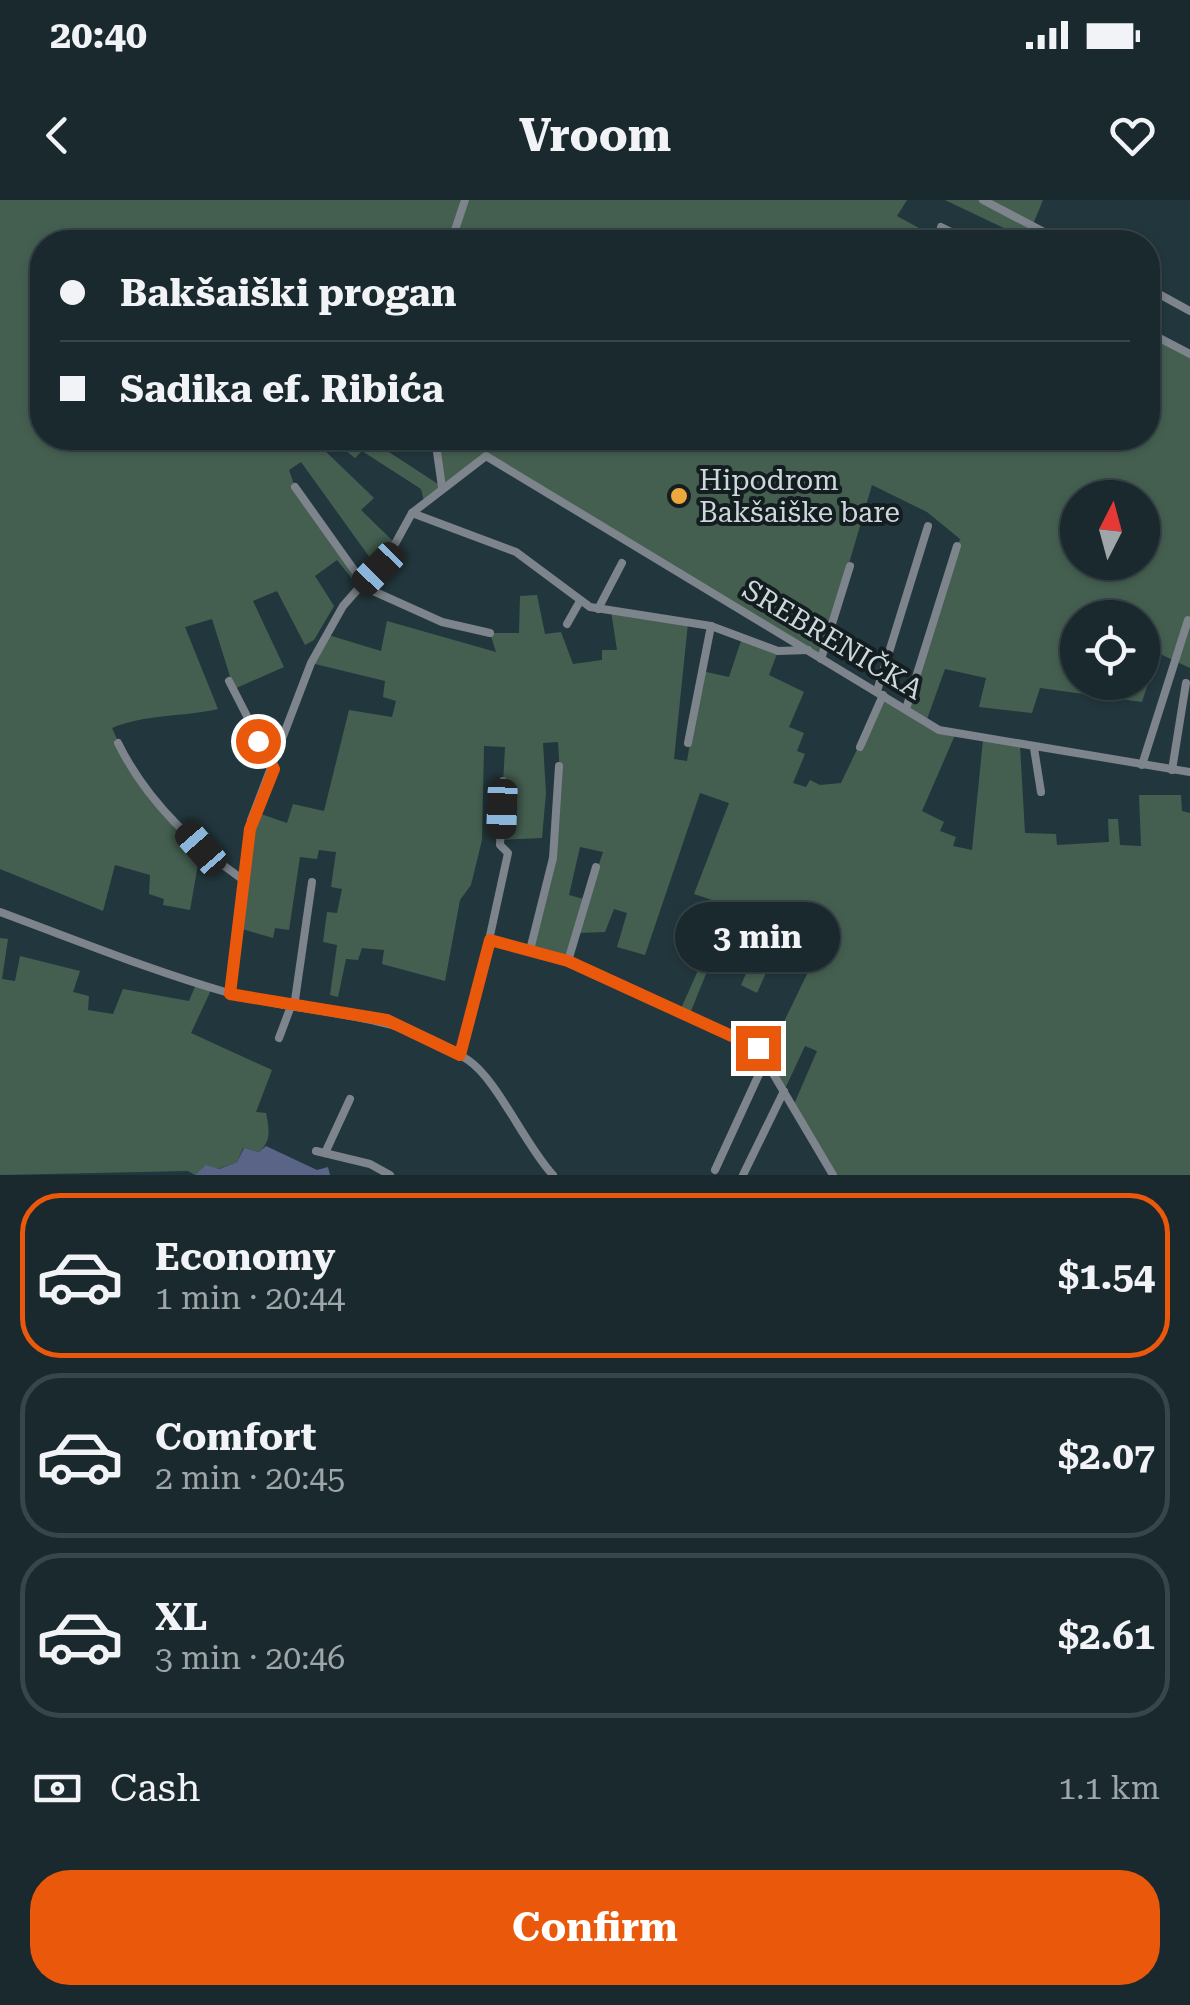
<!DOCTYPE html>
<meta charset="utf-8">
<style>
body{margin:0;font-family:"Roboto Serif",serif;background:#27353a;color:#f1f3f6;height:100vh;display:flex;flex-direction:column;font-size:38px;white-space:nowrap}
*{box-sizing:border-box;margin:0}
p{font-size:32px;color:#9fa6aa}
.icon{flex:none;width:55px;height:55px;fill:none;stroke:currentColor;stroke-width:2;stroke-linecap:round;stroke-linejoin:round}
.map{position:relative;height:975px;overflow:hidden}
.details{display:flex;flex-direction:column;background:#1a292e;flex:1}
.details>*{flex:none}
.banner{position:absolute;left:30px;top:30px;width:1130px;height:220px;border-radius:40px;box-shadow:0 2px 8px #0004,0 0 0 2px #38454a;display:grid;align-content:center;height:220px;padding:0 30px;background:#1a292e}
.needle{width:65px;rotate:6deg}
.buttons{position:absolute;left:1060px;top:280px;display:grid;gap:20px}
.buttons a{display:grid;place-items:center;width:100px;height:100px;border-radius:50%;background:#1a292e;box-shadow:0 2px 8px #0004,0 0 0 2px #38454a;font-size:50px}
.end{position:absolute;width:45px;height:45px;margin:-22px;border:12px solid #ea580c;background:#fff;box-shadow:0 0 0 5px #fff}
.from{border-radius:50%}
.bubble{position:absolute;height:70px;border-radius:35px;background:#1a292e;box-shadow:0 2px 8px #0004,0 0 0 2px #38454a;font-size:32px;font-weight:700;line-height:70px;text-align:center}
.car{position:absolute;width:30px;height:60px;margin:-30px -15px;border-radius:12px;box-shadow:0 0 8px 2px #0007;background:linear-gradient(#222 24%,#8ab4d8 0 40%,#222 0 76%,#8ab4d8 0 86%,#222 0)}
.banner b{display:flex;align-items:center;gap:35px;height:95px;font-size:38px}
.banner b+b{border-top:2px solid #38454a}
.banner i{width:25px;height:25px;background:#f1f3f6}
ul{padding:18px 0 0;list-style:none}
li{display:flex;align-items:center;gap:30px;height:165px;margin:0 20px 15px;padding:0 10px;border:5px solid #38454a;border-radius:40px}
li div{flex:1}
li b{display:block;font-size:38px}
li em{font-style:normal;font-weight:700}
li.selected{border-color:#ea580c}
li>.icon{width:90px;height:90px;stroke-width:1.5}
.pay{display:flex;align-items:center;gap:25px;height:110px;padding:0 30px;font-size:38px}
.pay p{margin-inline-start:auto}
.action{display:flex;gap:20px;margin-top:auto;padding:20px 30px}
.action a{flex:1;height:115px;border-radius:40px;background:#ea580c;color:#fff;font-size:40px;font-weight:700;line-height:115px;text-align:center}
.status{display:flex;justify-content:space-between;align-items:center;height:70px;padding:0 50px;background:#1a292e;direction:ltr}
.status svg{height:28px;fill:currentColor}
header{display:flex;justify-content:space-between;align-items:center;height:130px;padding:0 30px;background:#1a292e;font-size:45px;font-weight:700}
.map>svg:first-child{display:block}
</style>
<div class="status"><b>20:40</b><svg viewBox="0 0 49 12"><path d="M0 12V9h3v3zM5 12V6h3v6zM10 12V3h3v9zM15 12V0h3v12zM26 1h20v11H26zM47 4h2v5h-2z"/></svg></div>
<header><svg class="icon" aria-label="back" viewBox="0 0 24 24"><path d="M15 5l-7 7 7 7"/></svg>Vroom<svg class="icon" aria-label="heart" viewBox="0 0 24 24"><path d="M12 20l-8-8c-3-5 5-10 8-4 3-6 11-1 8 4z"/></svg></header>
<div class="map">
<svg width="1190" height="975" viewBox="0 0 1190 975">
<rect width="100%" height="100%" fill="#22373d"/>
<g fill="#445f50" fill-rule="evenodd">
<path d="M0,0H907L897,16L941,40L950,29L975,42H42V238H327L320,246L374,298L361,310L395,343L378,369L301,262L289,270L295,287L359,377L354,381L337,360L315,376L334,406L314,440L305,445L277,391L253,401L284,467L234,489L212,419L185,427L218,509C183,517 145,514 112,528L130,568L201,647L190,710L163,705L164,699L149,694L150,675L115,665L103,711L0,669Z"/>
<path d="M945,0H1043L1027,39Z"/>
<path d="M1148,131L1190,153V468L1158,453L1142,502L1040,488L1032,513L979,507L986,478L945,469L926,522L955,535L922,611L944,622L940,631L956,637L953,646L972,650L983,540L1020,546L1025,633L1056,634L1057,645L1109,642L1108,619H1118L1120,645L1141,646L1139,595H1181L1182,611L1190,613V975H833L792,909L817,851L805,846L784,891L766,859L808,772L773,757L757,793L741,785L769,721L731,712L689,816L679,813L720,721L707,716L712,700L694,694L729,603L700,593L645,755L617,747L627,713L614,709L605,732L577,733L568,761L530,750C549,682 564,613 558,542L543,543L546,593L542,638L500,640L505,547L484,546L482,640L471,685L460,700L445,781L382,764L384,750L362,748L358,760L346,759L338,797L330,795L337,745L323,742L327,712L337,713L342,689L331,687L336,652L319,650L317,659L300,657L289,730L275,728L273,738L235,727L255,612L287,623L293,604L324,611L349,510L392,517L396,501L383,497L385,481L311,463L325,434L381,451L387,421L496,452L490,433H519L520,396L537,395L545,434L561,432L573,464L602,460V450H617L611,411L688,423L674,559L687,561L702,471L729,477L742,438L778,451L769,475L804,492L789,527L804,533L797,551L805,554L793,583L806,587L810,580L820,585L841,583L883,495L906,509L960,339L927,312L872,285L821,459L486,256L424,301L421,289L362,251L355,258L329,238H372V241L441,286L435,238H1148ZM1078,298H1142V362H1078ZM1078,418H1142V482H1078ZM580,647L603,652L587,700L569,695Z"/>
<path d="M0,738L8,739L2,779L15,781L20,756L80,771L73,792L89,796L88,810L113,814L123,789L189,801L197,782L212,788L191,833L272,870L256,912L266,913C269,928 272,941 259,952L243,948L237,962L218,969L206,966L195,975L188,971L0,975Z"/>
</g>
<path fill="#5a6487" d="M266,946L317,970L328,967L330,975H195L206,965L219,969L237,962L244,948L259,952Z"/>
<g fill="none" stroke-linecap="round" stroke-linejoin="round">
<g stroke="#7d848b" stroke-width="8">
<path d="M983,0L1063,42"/>
<path d="M941,27L972,42"/>
<path d="M451,42L465,0"/>
<path d="M1148,88L1190,111"/>
<path d="M1148,132L1190,154"/>
<path d="M435,238L442,287"/>
<path d="M295,287L364,384"/>
<path d="M412,313L516,352L590,407L711,426L778,451L808,450"/>
<path d="M362,386L442,422L490,433"/>
<path d="M598,409L622,363"/>
<path d="M567,424L580,401"/>
<path d="M821,459L850,366"/>
<path d="M229,481L274,569"/>
<path d="M877,491L928,326"/>
<path d="M906,509L957,346"/>
<path d="M118,543C145,598 192,644 242,679"/>
<path d="M688,543L711,426"/>
<path d="M860,547L883,495"/>
<path d="M1034,548L1041,592"/>
<path d="M1142,565L1188,420"/>
<path d="M1172,570L1186,483"/>
<path d="M0,712C76,740 152,771 229,793C313,817 392,808 468,860C497,879 525,945 553,975"/>
<path d="M489,740L508,653L500,645L503,581"/>
<path d="M530,750L553,658L559,566"/>
<path d="M568,761L596,667"/>
<path d="M231,794L251,620L311,463L343,406L390,353L412,313L486,256L939,530L1190,572"/>
<path d="M294,807L312,682"/>
<path d="M279,838L291,806"/>
<path d="M459,855L489,740L568,761L758,848L833,975"/>
<path d="M316,951L370,964L390,975"/>
<path d="M325,953L350,899"/>
<path d="M715,970L766,859"/>
<path d="M743,975L784,891"/>
</g>
</g>
<g fill="none" stroke-linecap="round" stroke-linejoin="round">
<path stroke="#ea580c" stroke-width="12" d="M258,541L274,569L250,629L230,794L387,820L460,855L490,740L568,761L758,848"/>
</g>
<circle fill="#eda83b" stroke="#141d1f" stroke-width="4" cx="679" cy="296" r="10"/>
<g text-anchor="middle" stroke-width="8" stroke-linejoin="round" paint-order="stroke">
<g font-size="28" fill="#ccd8dc" stroke="#141d1f" text-anchor="start">
<text x="699" y="290">Hipodrom<tspan x="699" dy="32">Bakšaiške bare</tspan></text>
</g>
<g font-size="28" fill="#ccd8dc" stroke="#141d1f">
<text transform="translate(833 439) rotate(31)" y="10">SREBRENIČKA</text>
</g>
</g>
</svg>
<div class="buttons">
<a><svg class="needle" viewBox="-14 -14 28 28"><path d="M0-13l5 13h-10z" fill="#e53935"/><path d="M0 13l5-13h-10z" fill="#9fa6aa"/></svg></a>
<a><svg class="icon" aria-label="locate" viewBox="0 0 24 24"><circle cx="12" cy="12" r="6"/><path d="M12 2v4M12 18v4M2 12h4M18 12h4"/></svg></a>
</div>
<i class="end from" style="left:258px;top:541px"></i>
<i class="end" style="left:758px;top:848px"></i>
<div class="bubble" style="left:675px;top:702px;width:165px">3 min</div>
<i class="car" style="left:378px;top:369px;rotate:224deg"></i>
<i class="car" style="left:502px;top:609px;rotate:182deg"></i>
<i class="car" style="left:201px;top:648px;rotate:319deg"></i>
<div class="banner">
<b><i class="from"></i>Bakšaiški progan</b>
<b><i></i>Sadika ef. Ribića</b>
</div>
</div>
<section class="details">
<ul>
<li class="selected"><svg class="icon" aria-label="car" viewBox="0 0 24 24"><path d="M5 17H2v-5l4-1 3-4h7l3 4 3 1v5h-3M9 17h6M6 11h13"/><circle cx="7" cy="17" r="2"/><circle cx="17" cy="17" r="2"/></svg><div><b>Economy</b><p>1 min · 20:44</p></div><em>$1.54</em></li>
<li><svg class="icon" aria-label="car" viewBox="0 0 24 24"><path d="M5 17H2v-5l4-1 3-4h7l3 4 3 1v5h-3M9 17h6M6 11h13"/><circle cx="7" cy="17" r="2"/><circle cx="17" cy="17" r="2"/></svg><div><b>Comfort</b><p>2 min · 20:45</p></div><em>$2.07</em></li>
<li><svg class="icon" aria-label="car" viewBox="0 0 24 24"><path d="M5 17H2v-5l4-1 3-4h7l3 4 3 1v5h-3M9 17h6M6 11h13"/><circle cx="7" cy="17" r="2"/><circle cx="17" cy="17" r="2"/></svg><div><b>XL</b><p>3 min · 20:46</p></div><em>$2.61</em></li>
</ul>
<div class="pay"><svg class="icon" aria-label="cash" viewBox="0 0 24 24"><path d="M3 7h18v10H3z"/><circle cx="12" cy="12" r="2"/></svg>Cash<p>1.1 km</p></div>
<div class="action"><a>Confirm</a></div>
</section>
